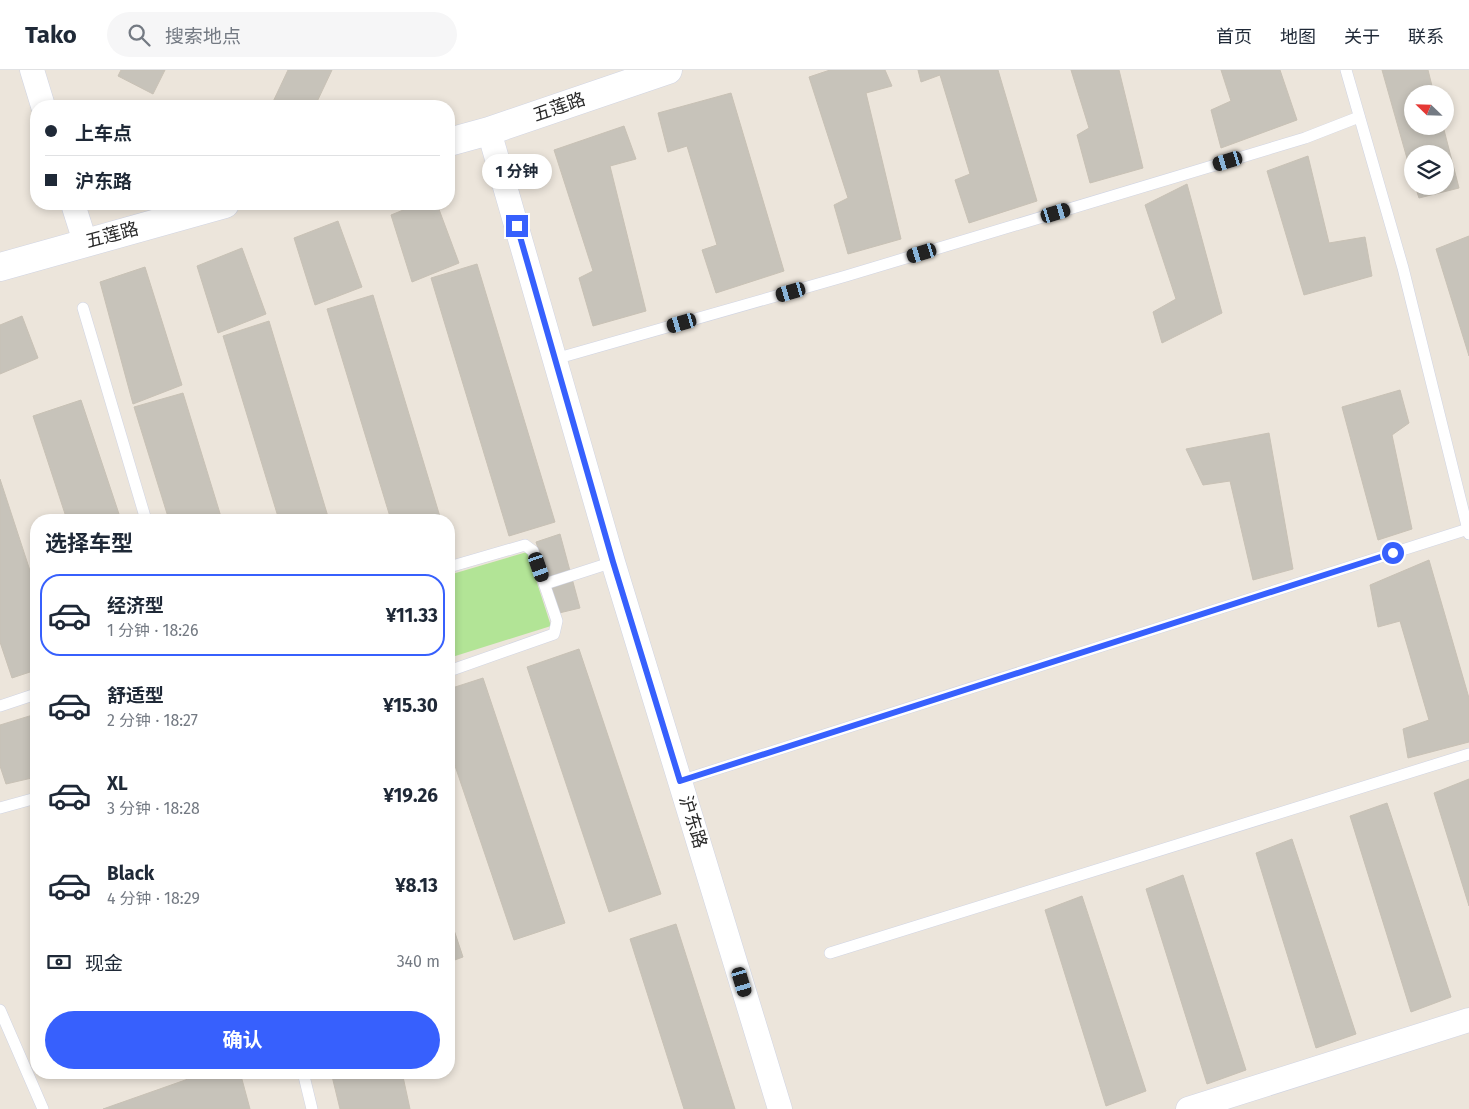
<!DOCTYPE html>
<html lang="zh">
<meta charset="utf-8">
<style>
body{margin:0;font-family:"Fira Sans","Noto Sans SC",sans-serif;background:#f6f6f7;color:#1f2937;height:100vh;display:flex;flex-direction:column;font-size:19px;white-space:nowrap}
*{box-sizing:border-box;margin:0}
p{font-size:16px;color:#747a83}
.icon{flex:none;width:28px;height:28px;fill:none;stroke:currentColor;stroke-width:2;stroke-linecap:round;stroke-linejoin:round}
.map{position:relative;flex:1;overflow:hidden}
.sheet{position:absolute;left:30px;top:444px;width:425px;height:565px;display:flex;flex-direction:column;background:#fff;border-radius:20px;box-shadow:0 2px 8px #0003}
.sheet>*{flex:none}
.hud{position:absolute;left:30px;top:30px;width:425px;height:110px;border-radius:20px;box-shadow:0 2px 8px #0003;display:grid;align-content:center;height:110px;padding:0 15px;background:#fff}
.needle{width:32px;rotate:293deg}
.fabs{position:absolute;left:1404px;top:15px;display:grid;gap:10px}
.fabs a{display:grid;place-items:center;width:50px;height:50px;border-radius:50%;background:#fff;box-shadow:0 2px 8px #0003;font-size:25px}
.end{position:absolute;width:22px;height:22px;margin:-11px;border:6px solid #3760fd;background:#fff;box-shadow:0 0 0 2px #fff}
.from{border-radius:50%}
.bubble{position:absolute;height:35px;border-radius:18px;background:#fff;box-shadow:0 2px 8px #0003;font-size:16px;font-weight:700;line-height:35px;text-align:center}
.car{position:absolute;width:15px;height:30px;margin:-15px -8px;border-radius:6px;box-shadow:0 0 4px 1px #0007;background:linear-gradient(#222 24%,#8ab4d8 0 40%,#222 0 76%,#8ab4d8 0 86%,#222 0)}
.hud b{display:flex;align-items:center;gap:18px;height:48px;font-size:19px}
.hud b+b{border-top:1px solid #e0e1e3}
.hud i{width:12px;height:12px;background:#1f2937}
ul{padding:0;list-style:none}
li{display:flex;align-items:center;gap:15px;height:82px;margin:0 10px 8px;padding:0 5px;border:2px solid transparent;border-radius:20px}
li div{flex:1}
li b{display:block;font-size:19px}
li em{font-style:normal;font-weight:700}
li.active{border-color:#3760fd}
li>.icon{width:45px;height:45px;stroke-width:1.5}
h2{padding:0 15px;font-size:22px;line-height:60px}
.pay{display:flex;align-items:center;gap:12px;height:55px;padding:0 15px;font-size:19px}
.pay p{margin-inline-start:auto}
.primary-button{display:flex;gap:10px;margin-top:auto;padding:10px 15px}
.primary-button a{flex:1;height:58px;border-radius:30px;background:#3760fd;color:#fff;font-size:20px;font-weight:700;line-height:58px;text-align:center}
header{display:flex;align-items:center;gap:30px;box-sizing:border-box;height:70px;padding:0 25px;background:#fff;border-bottom:1px solid #e0e1e3}
header strong{font-size:24px}
nav{display:flex;gap:28px;margin-inline-start:auto;font-size:18px}
.search{width:350px;height:45px;background:#f6f6f7;display:flex;align-items:center;gap:12px;box-sizing:border-box;padding:0 18px;border-radius:28px;color:#747a83;font-size:19px}
.map>svg:first-child{display:block}
</style>
<header>
<strong>Tako</strong>
<div class="search"><svg class="icon" aria-label="search" viewBox="0 0 24 24"><circle cx="10" cy="10" r="6"/><path d="M15 15l6 6"/></svg>搜索地点</div>
<nav><a>首页</a><a>地图</a><a>关于</a><a>联系</a></nav>
</header>
<div class="map">
<svg width="1469" height="1039" viewBox="0 0 1469 1039">
<rect width="100%" height="100%" fill="#ece5db"/>
<path fill="#b2e496" d="M527,482L551,556L449,588V505Z"/>
<g fill="#c7c3ba" stroke="#c8c1b5">
<path d="M121,0H165L153,24L118,6Z"/>
<path d="M288,0H332L315,36H271Z"/>
<path d="M830,0H885L892,16L866,23L901,169L848,184L834,135L848,128L809,7Z"/>
<path d="M918,0H998L1037,131L969,153L955,110L970,104L940,5L921,12Z"/>
<path d="M1071,0H1119L1143,98L1090,113L1077,65L1089,58Z"/>
<path d="M1221,0H1280L1297,50L1221,78L1211,40L1231,31Z"/>
<path d="M1382,0H1428L1434,24H1412V56H1443L1459,118L1419,128L1415,116H1445V84H1412V106Z"/>
<path d="M731,23L784,201L716,223L702,180L717,175L687,76L668,82L658,43Z"/>
<path d="M624,56L636,89L610,96L646,241L593,256L579,208L593,201L554,80Z"/>
<path d="M1308,86L1329,173L1365,167L1372,206L1304,225L1267,101Z"/>
<path d="M1187,114L1222,243L1162,273L1153,242L1176,229L1145,135Z"/>
<path d="M418,134H437L459,193L412,212L391,145Z"/>
<path d="M338,151L362,217L315,235L294,168Z"/>
<path d="M1469,166V286L1436,179Z"/>
<path d="M242,178L266,244L218,263L197,196Z"/>
<path d="M477,194L555,452L509,466L431,208Z"/>
<path d="M145,197L182,315L133,334L100,212Z"/>
<path d="M373,225L441,450H391L327,239Z"/>
<path d="M22,246L38,288L0,304V255Z"/>
<path d="M269,251L329,450H279L223,266Z"/>
<path d="M1400,320L1409,353L1392,365L1412,459L1378,470L1342,337Z"/>
<path d="M183,323L222,450H169L134,337Z"/>
<path d="M81,330L121,450H67L33,346Z"/>
<path d="M1269,363L1293,499L1253,510L1230,411L1203,415L1186,379Z"/>
<path d="M0,409L36,519V600L12,608L0,572Z"/>
<path d="M560,464L580,538L559,543L536,472Z"/>
<path d="M1429,490L1469,628V672L1408,688L1403,659L1429,650L1400,551L1378,557L1370,515Z"/>
<path d="M579,579L661,824L609,842L527,597Z"/>
<path d="M483,608L565,853L514,870L449,678V619Z"/>
<path d="M36,644V707L6,714L0,696V655Z"/>
<path d="M1469,709V836L1434,723Z"/>
<path d="M1387,733L1451,927L1411,942L1350,746Z"/>
<path d="M1292,769L1356,964L1316,978L1256,783Z"/>
<path d="M1183,805L1246,1000L1207,1014L1146,819Z"/>
<path d="M1082,826L1146,1021L1106,1036L1045,840Z"/>
<path d="M449,845L463,887L449,892Z"/>
<path d="M676,854L735,1039H684L630,869Z"/>
<path d="M208,1002H240L250,1039H103Z"/>
<path d="M331,1002H402L410,1039H340Z"/>
</g>
<g fill="none" stroke-linecap="round" stroke-linejoin="round">
<g stroke="#d0d4e3" stroke-width="12">
<g id="service">
<path d="M1346,0L1403,198L1469,464"/>
<path d="M83,238L146,450"/>
<path d="M555,289L846,206L1305,68L1359,47"/>
<path d="M449,497L525,475L533,481L557,551L554,564L449,601"/>
<path d="M545,514L613,492"/>
<path d="M0,636L36,624"/>
<path d="M680,711L1468,459"/>
<path d="M0,738L36,728"/>
<path d="M830,883L1469,684"/>
<path d="M0,940L43,1039"/>
<path d="M303,1002L312,1039"/>
</g>
</g>
<g stroke="#d0d4e3" stroke-width="25">
<g id="minor">
<path d="M32,0L43,36"/>
<path d="M489,61L613,492L780,1039"/>
<path d="M73,134L85,172"/>
<path d="M1188,1039L1469,950"/>
</g>
</g>
<g stroke="#d0d4e3" stroke-width="29">
<g id="tertiary">
<path d="M449,72L489,61L668,0"/>
<path d="M0,197L225,134"/>
</g>
</g>
<use href="#service" stroke="#fff" stroke-width="11"/>
<use href="#minor" stroke="#fff" stroke-width="24"/>
<use href="#tertiary" stroke="#fff" stroke-width="28"/>
</g>
<g fill="none" stroke-linecap="round" stroke-linejoin="round">
<path stroke="#3760fd" stroke-width="6" d="M517,156L613,492L680,711L1393,483"/>
</g>
<g text-anchor="middle" stroke-width="4" stroke-linejoin="round" paint-order="stroke">
<g font-size="18" fill="#2a2a2a" stroke="#fff">
<text transform="translate(559 37) rotate(-19)" y="6">五莲路</text>
<text transform="translate(112 165) rotate(-15)" y="6">五莲路</text>
<text transform="translate(693 752) rotate(73)" y="6">沪东路</text>
</g>
</g>
</svg>
<div class="fabs">
<a><svg class="needle" viewBox="-14 -14 28 28"><path d="M0-13l5 13h-10z" fill="#e53935"/><path d="M0 13l5-13h-10z" fill="#747a83"/></svg></a>
<a><svg class="icon" aria-label="layers" viewBox="0 0 24 24"><path d="M12 4l9 5-9 5-9-5zM3 14l9 5 9-5"/></svg></a>
</div>
<i class="end from" style="left:1393px;top:483px"></i>
<i class="end" style="left:517px;top:156px"></i>
<div class="bubble" style="left:482px;top:84px;width:70px">1 分钟</div>
<i class="car" style="left:1228px;top:91px;rotate:253deg"></i>
<i class="car" style="left:1056px;top:143px;rotate:73deg"></i>
<i class="car" style="left:922px;top:183px;rotate:253deg"></i>
<i class="car" style="left:791px;top:222px;rotate:254deg"></i>
<i class="car" style="left:682px;top:253px;rotate:254deg"></i>
<i class="car" style="left:539px;top:497px;rotate:161deg"></i>
<i class="car" style="left:742px;top:912px;rotate:163deg"></i>
<div class="hud">
<b><i class="from"></i>上车点</b>
<b><i></i>沪东路</b>
</div>
<section class="sheet">
<h2>选择车型</h2>
<ul>
<li class="active"><svg class="icon" aria-label="car" viewBox="0 0 24 24"><path d="M5 17H2v-5l4-1 3-4h7l3 4 3 1v5h-3M9 17h6M6 11h13"/><circle cx="7" cy="17" r="2"/><circle cx="17" cy="17" r="2"/></svg><div><b>经济型</b><p>1 分钟 · 18:26</p></div><em>¥11.33</em></li>
<li><svg class="icon" aria-label="car" viewBox="0 0 24 24"><path d="M5 17H2v-5l4-1 3-4h7l3 4 3 1v5h-3M9 17h6M6 11h13"/><circle cx="7" cy="17" r="2"/><circle cx="17" cy="17" r="2"/></svg><div><b>舒适型</b><p>2 分钟 · 18:27</p></div><em>¥15.30</em></li>
<li><svg class="icon" aria-label="car" viewBox="0 0 24 24"><path d="M5 17H2v-5l4-1 3-4h7l3 4 3 1v5h-3M9 17h6M6 11h13"/><circle cx="7" cy="17" r="2"/><circle cx="17" cy="17" r="2"/></svg><div><b>XL</b><p>3 分钟 · 18:28</p></div><em>¥19.26</em></li>
<li><svg class="icon" aria-label="car" viewBox="0 0 24 24"><path d="M5 17H2v-5l4-1 3-4h7l3 4 3 1v5h-3M9 17h6M6 11h13"/><circle cx="7" cy="17" r="2"/><circle cx="17" cy="17" r="2"/></svg><div><b>Black</b><p>4 分钟 · 18:29</p></div><em>¥8.13</em></li>
</ul>
<div class="pay"><svg class="icon" aria-label="cash" viewBox="0 0 24 24"><path d="M3 7h18v10H3z"/><circle cx="12" cy="12" r="2"/></svg>现金<p>340 m</p></div>
<div class="primary-button"><a>确认</a></div>
</section>
</div>
